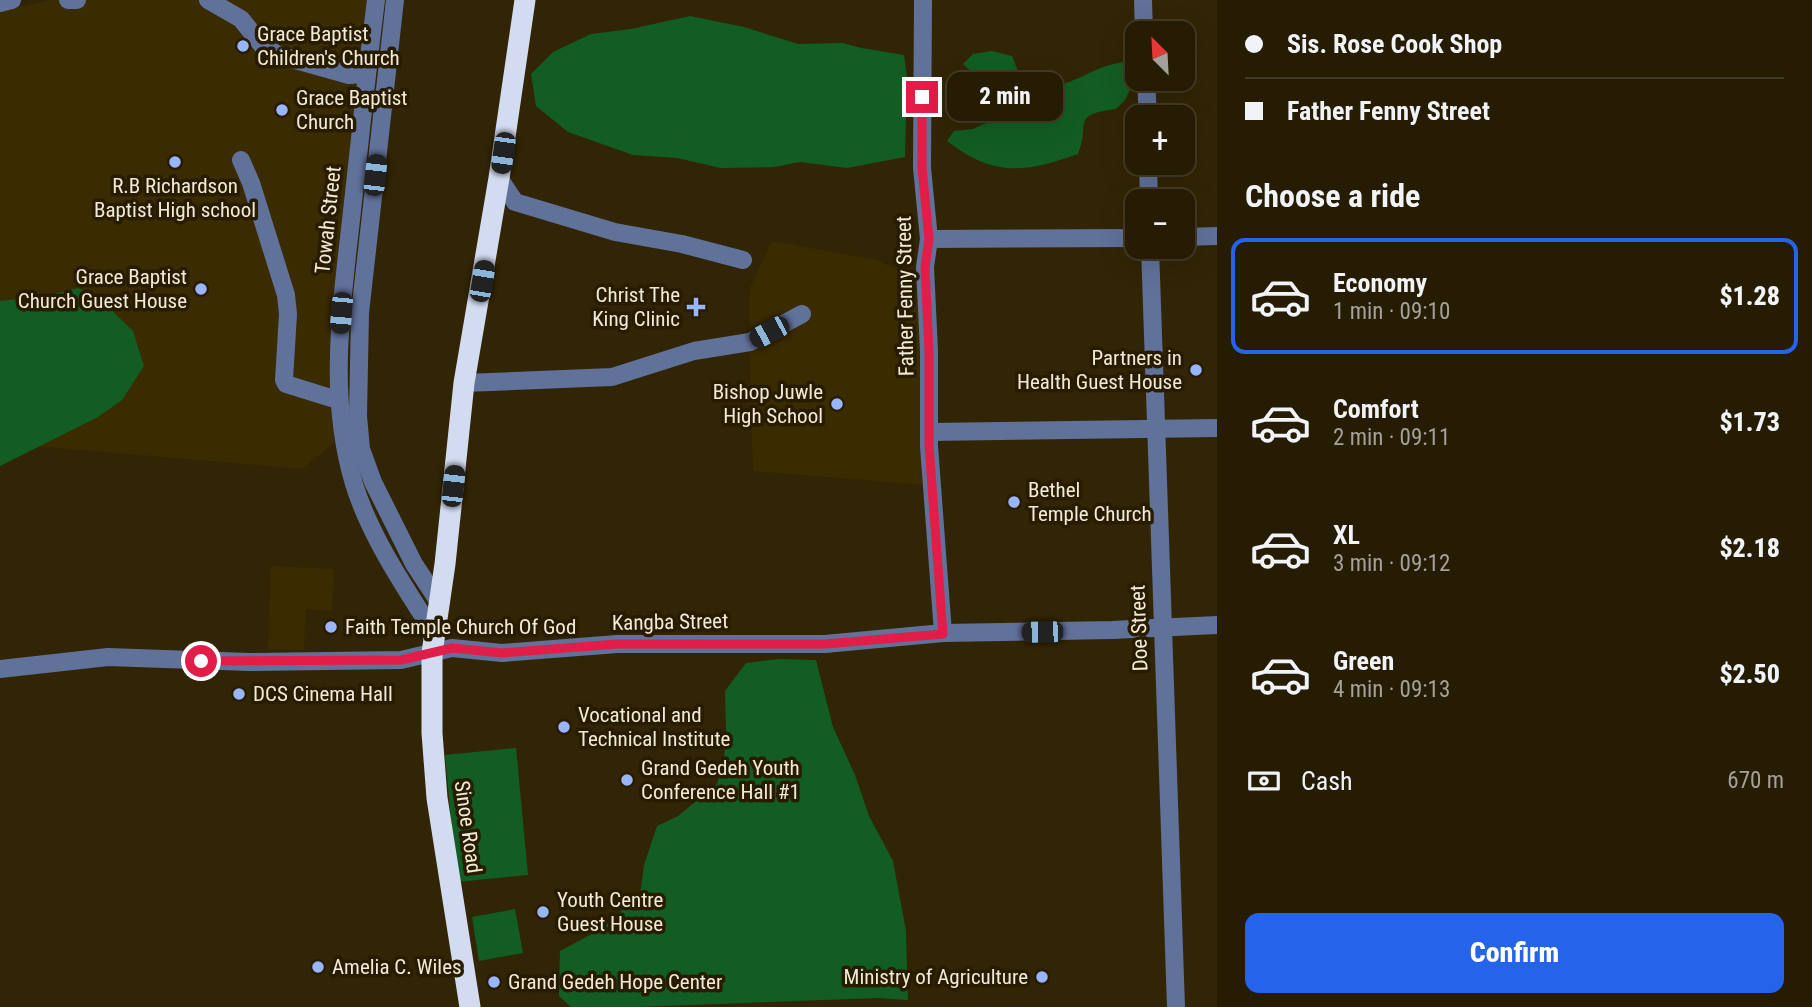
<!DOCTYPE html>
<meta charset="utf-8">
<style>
body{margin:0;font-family:"Roboto Condensed",sans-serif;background:#322913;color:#f1f3f6;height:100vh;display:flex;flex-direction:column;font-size:26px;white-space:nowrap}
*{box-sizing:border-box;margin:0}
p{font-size:23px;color:#a4a19a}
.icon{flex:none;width:38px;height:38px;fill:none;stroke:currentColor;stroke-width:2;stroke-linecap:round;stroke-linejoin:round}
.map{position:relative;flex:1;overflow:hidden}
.panel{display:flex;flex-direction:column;background:#261c04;width:595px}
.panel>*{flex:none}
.guide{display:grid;align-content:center;height:154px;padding:0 28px;background:#261c04}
.needle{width:46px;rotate:336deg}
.controls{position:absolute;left:1125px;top:21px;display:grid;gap:14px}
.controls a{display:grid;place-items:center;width:70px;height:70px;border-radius:14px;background:#261c04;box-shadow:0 7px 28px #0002,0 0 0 2px #423a26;font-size:35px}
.end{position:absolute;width:32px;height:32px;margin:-16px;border:9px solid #e11d48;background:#fff;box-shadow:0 0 0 4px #fff}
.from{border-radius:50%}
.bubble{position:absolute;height:49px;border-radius:14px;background:#261c04;box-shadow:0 7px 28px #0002,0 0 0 2px #423a26;font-size:23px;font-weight:800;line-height:49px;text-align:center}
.car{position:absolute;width:21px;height:42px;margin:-21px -10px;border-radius:9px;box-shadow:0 0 5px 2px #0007;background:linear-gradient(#222 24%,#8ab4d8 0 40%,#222 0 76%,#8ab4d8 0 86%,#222 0)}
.guide b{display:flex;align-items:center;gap:24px;height:66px;font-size:26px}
.guide b+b{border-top:2px solid #423a26}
.guide i{width:18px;height:18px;background:#f1f3f6}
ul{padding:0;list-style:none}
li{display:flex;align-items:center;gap:21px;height:116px;margin:0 14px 10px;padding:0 14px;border:4px solid transparent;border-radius:14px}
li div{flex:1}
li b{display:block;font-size:26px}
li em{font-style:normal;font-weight:800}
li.current{border-color:#2563eb}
li>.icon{width:63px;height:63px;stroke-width:1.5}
h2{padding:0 28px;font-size:32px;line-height:84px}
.pay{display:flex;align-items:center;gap:18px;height:77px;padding:0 28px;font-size:26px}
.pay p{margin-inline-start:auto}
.action{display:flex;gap:14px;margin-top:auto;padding:14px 28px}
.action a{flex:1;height:80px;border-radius:14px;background:#2563eb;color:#fff;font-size:28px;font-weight:800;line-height:80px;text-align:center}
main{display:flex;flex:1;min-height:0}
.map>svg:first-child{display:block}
</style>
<main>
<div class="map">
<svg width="1217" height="1007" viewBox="0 0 1217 1007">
<rect width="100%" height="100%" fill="#322505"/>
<g fill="#3b2b01">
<path d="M49,0H368L329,359L335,442L302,469L0,443V12Z"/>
<path d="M772,241L876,260L913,277L919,314L926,485L753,471L749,336L750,288Z"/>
<path d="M271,566L334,569L332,611L306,609L304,650L268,649Z"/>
</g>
<g fill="#125d23">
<path d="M690,16L744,27L798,44L843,43L861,48L904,55L907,78L905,157L847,168L800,162L774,167L721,168L677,158L633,155L568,132L536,106L531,74L553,52L591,34L631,29Z"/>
<path d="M992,51L1012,56L1021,79L1029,87C1074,91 1086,67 1124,62L1132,86L1125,100L1116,109C1069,115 1091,124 1078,154C1024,173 994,177 947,141L954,131L973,129L986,123L993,93L991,84L976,76L963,64L973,54Z"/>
<path d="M78,288L100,299L133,331L144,366L122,400L98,417L0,466V301L46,296Z"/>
<path d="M779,659L816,660L833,727L855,775L869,816L893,861L906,931L908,1000L877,998L637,1007H571L559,996L560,951L592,934L640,896L644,865L657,826L678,816L717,784L724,761L726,730L725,691L746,663Z"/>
<path d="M516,748L528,875L457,882L445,755Z"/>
<path d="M515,909L523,953L479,961L472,917Z"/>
</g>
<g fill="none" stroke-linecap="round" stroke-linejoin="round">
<g stroke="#60719a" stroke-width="18">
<path d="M68,0H77"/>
<path d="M208,0L241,19L262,45L278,55L349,75L366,74"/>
<path d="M376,0C367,70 360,140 352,211C342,303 327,394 354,484C370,536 405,588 434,633"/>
<path d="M395,0L360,313L358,416L361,449L373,482L414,564L439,602"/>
<path d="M923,0L922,168L929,239L925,267L929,351V446L943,633"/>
<path d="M1143,0L1144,33"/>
<path d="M0,3L12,0"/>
<path d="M1146,79L1148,117"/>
<path d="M241,160L251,183L286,295L288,314L284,380L286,384L331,398"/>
<path d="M1148,163L1149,201"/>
<path d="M499,178L515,202L615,232L682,244L743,260"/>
<path d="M1183,237L1217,236"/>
<path d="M929,239L1138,238"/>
<path d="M1150,247L1176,1007"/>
<path d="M464,383L612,377L694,351L750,342L802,314"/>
<path d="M930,432L1217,428"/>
<path d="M0,669L108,657L249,662L401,660L452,648L502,653L617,644H825L943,633L1112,630L1217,625"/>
</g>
<path stroke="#d2dbf0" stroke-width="21" d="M470,1007L437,798L432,733V653L445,564L464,383L499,178L525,0"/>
</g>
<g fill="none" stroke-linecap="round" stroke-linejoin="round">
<path stroke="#e11d48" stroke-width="9" d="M201,661L401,660L452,648L502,653L617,644H825L943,634L929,446V351L925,267L929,239L922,168V97"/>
</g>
<g fill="#98b6fd" stroke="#281c00" stroke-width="2.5">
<circle cx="243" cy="46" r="7"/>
<circle cx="282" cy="110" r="7"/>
<circle cx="175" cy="162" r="7"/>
<circle cx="201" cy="289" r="7"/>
<path d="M692.5 296.5h7v7h7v7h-7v7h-7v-7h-7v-7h7z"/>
<circle cx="1196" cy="370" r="7"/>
<circle cx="837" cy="404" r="7"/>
<circle cx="1014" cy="502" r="7"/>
<circle cx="331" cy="627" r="7"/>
<circle cx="239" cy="694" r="7"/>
<circle cx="564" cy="727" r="7"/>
<circle cx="627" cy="780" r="7"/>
<circle cx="543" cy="912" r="7"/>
<circle cx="318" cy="967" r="7"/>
<circle cx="1042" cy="977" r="7"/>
<circle cx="494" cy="982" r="7"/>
</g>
<g text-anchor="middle" stroke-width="7" stroke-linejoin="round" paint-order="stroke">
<g font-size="21" fill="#f2ead8" stroke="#281c00" text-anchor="start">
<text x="257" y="41">Grace Baptist<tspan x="257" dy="24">Children's Church</tspan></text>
<text x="296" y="105">Grace Baptist<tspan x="296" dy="24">Church</tspan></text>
<text x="175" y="193" text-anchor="middle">R.B Richardson<tspan x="175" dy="24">Baptist High school</tspan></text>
<text x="187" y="284" text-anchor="end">Grace Baptist<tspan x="187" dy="24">Church Guest House</tspan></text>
<text x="680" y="302" text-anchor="end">Christ The<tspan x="680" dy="24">King Clinic</tspan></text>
<text x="1182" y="365" text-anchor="end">Partners in<tspan x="1182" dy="24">Health Guest House</tspan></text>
<text x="823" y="399" text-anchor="end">Bishop Juwle<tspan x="823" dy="24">High School</tspan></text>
<text x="1028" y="497">Bethel<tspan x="1028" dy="24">Temple Church</tspan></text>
<text x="345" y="634">Faith Temple Church Of God</text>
<text x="253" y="701">DCS Cinema Hall</text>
<text x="578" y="722">Vocational and<tspan x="578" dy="24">Technical Institute</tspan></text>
<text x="641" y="775">Grand Gedeh Youth<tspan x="641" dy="24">Conference Hall #1</tspan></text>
<text x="557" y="907">Youth Centre<tspan x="557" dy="24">Guest House</tspan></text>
<text x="332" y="974">Amelia C. Wiles</text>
<text x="1028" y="984" text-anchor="end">Ministry of Agriculture</text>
<text x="508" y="989">Grand Gedeh Hope Center</text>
</g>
<g font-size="21" fill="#f2ead8" stroke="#281c00">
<text transform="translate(328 220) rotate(-84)" y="7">Towah Street</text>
<text transform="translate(905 296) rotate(-91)" y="7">Father Fenny Street</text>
<text transform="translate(670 622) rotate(-1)" y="7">Kangba Street</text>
<text transform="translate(1139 628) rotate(-92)" y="7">Doe Street</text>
<text transform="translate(468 827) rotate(82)" y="7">Sinoe Road</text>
</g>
</g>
</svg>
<div class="controls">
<a><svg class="needle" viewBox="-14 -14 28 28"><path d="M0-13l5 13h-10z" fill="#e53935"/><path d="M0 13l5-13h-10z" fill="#a4a19a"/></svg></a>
<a>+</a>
<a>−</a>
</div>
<i class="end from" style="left:201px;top:661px"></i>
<i class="end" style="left:922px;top:97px"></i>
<div class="bubble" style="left:947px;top:72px;width:116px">2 min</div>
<i class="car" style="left:503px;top:153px;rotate:188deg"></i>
<i class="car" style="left:375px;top:175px;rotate:6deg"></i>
<i class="car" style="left:482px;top:281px;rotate:10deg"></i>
<i class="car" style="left:341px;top:313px;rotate:185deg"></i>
<i class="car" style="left:769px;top:332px;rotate:242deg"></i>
<i class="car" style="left:453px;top:486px;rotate:6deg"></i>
<i class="car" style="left:1042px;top:632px;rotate:269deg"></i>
</div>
<section class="panel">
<div class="guide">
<b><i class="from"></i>Sis. Rose Cook Shop</b>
<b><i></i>Father Fenny Street</b>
</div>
<h2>Choose a ride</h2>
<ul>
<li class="current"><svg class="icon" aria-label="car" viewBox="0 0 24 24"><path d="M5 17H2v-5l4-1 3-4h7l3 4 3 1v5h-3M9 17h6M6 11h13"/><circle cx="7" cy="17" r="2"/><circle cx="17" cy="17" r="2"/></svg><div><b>Economy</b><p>1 min · 09:10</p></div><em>$1.28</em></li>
<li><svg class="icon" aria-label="car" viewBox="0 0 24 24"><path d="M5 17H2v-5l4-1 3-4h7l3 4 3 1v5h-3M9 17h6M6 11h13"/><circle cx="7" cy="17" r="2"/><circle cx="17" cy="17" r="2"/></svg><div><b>Comfort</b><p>2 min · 09:11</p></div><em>$1.73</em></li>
<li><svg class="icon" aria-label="car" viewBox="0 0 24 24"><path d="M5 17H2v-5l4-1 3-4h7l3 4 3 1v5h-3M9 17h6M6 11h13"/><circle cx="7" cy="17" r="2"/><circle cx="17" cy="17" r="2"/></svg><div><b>XL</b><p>3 min · 09:12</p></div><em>$2.18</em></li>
<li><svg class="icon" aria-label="car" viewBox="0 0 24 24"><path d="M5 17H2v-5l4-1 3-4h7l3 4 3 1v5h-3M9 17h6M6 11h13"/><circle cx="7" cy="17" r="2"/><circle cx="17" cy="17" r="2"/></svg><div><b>Green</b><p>4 min · 09:13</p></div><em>$2.50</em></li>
</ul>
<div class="pay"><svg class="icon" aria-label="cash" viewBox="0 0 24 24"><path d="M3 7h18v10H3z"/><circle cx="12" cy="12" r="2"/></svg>Cash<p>670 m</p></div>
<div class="action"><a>Confirm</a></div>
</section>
</main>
